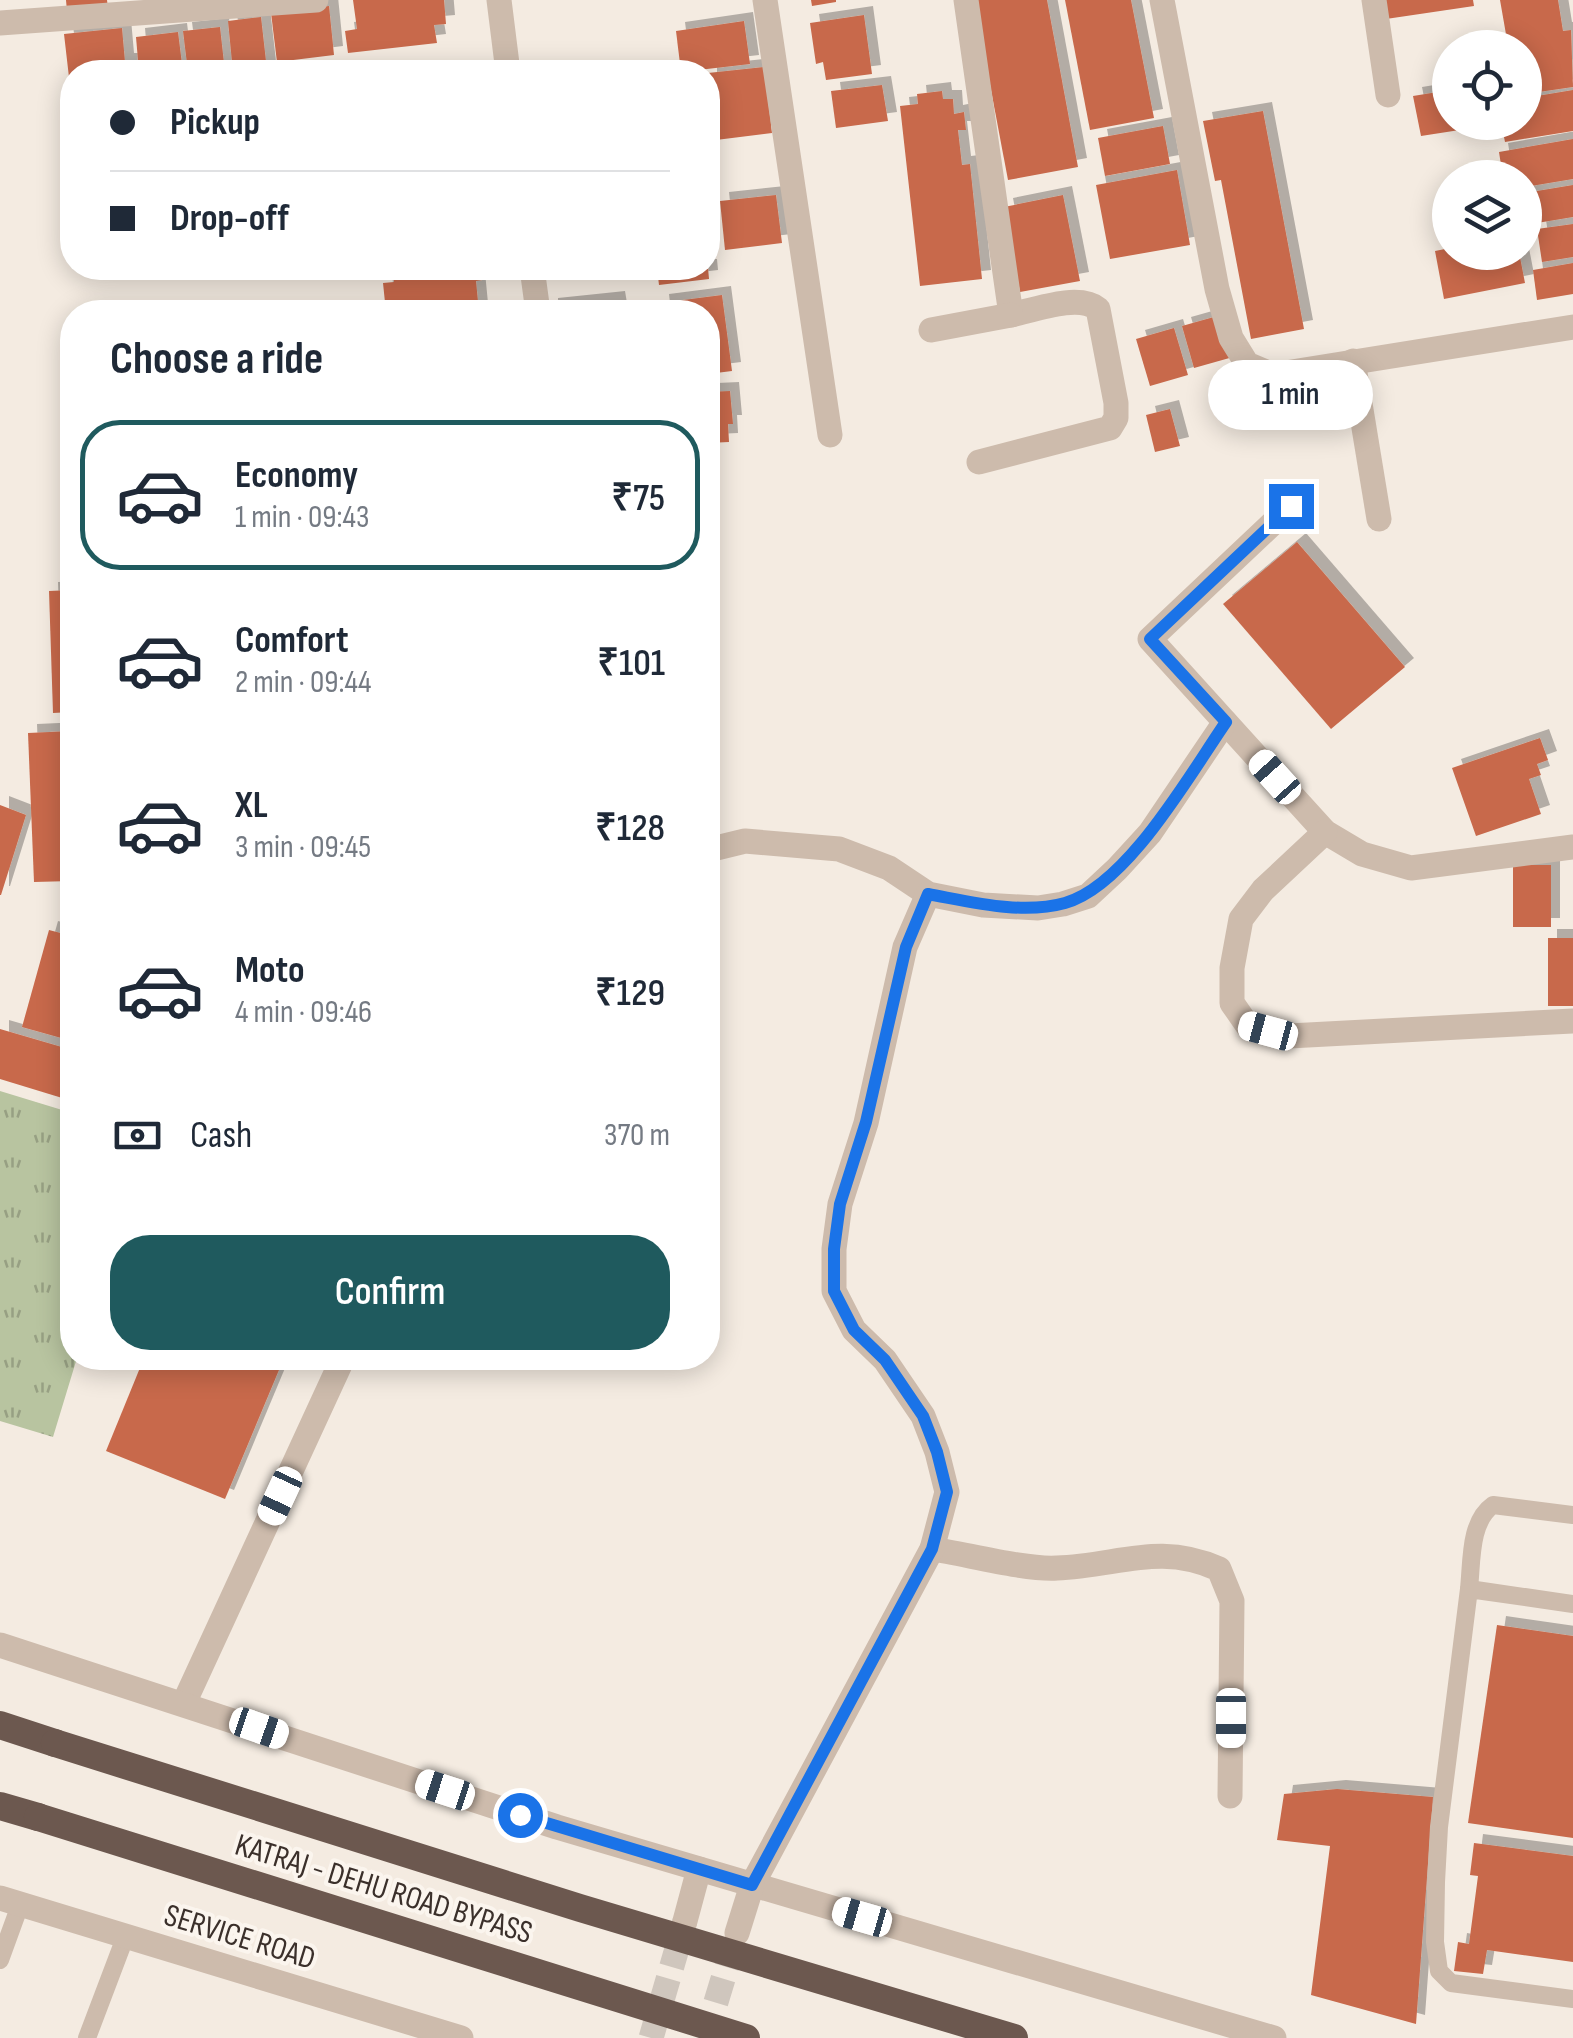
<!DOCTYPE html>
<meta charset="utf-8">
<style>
body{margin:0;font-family:"Sofia Sans Condensed",sans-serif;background:#f6f6f7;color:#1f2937;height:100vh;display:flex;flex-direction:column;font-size:38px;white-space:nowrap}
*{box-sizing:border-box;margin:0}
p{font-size:32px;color:#747a83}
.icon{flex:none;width:55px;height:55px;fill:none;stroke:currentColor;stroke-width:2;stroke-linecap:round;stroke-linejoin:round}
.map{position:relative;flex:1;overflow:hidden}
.drawer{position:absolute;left:60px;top:300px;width:660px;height:1070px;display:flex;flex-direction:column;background:#fff;border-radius:40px;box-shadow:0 5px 25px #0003}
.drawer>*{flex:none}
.banner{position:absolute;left:60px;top:60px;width:660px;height:220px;border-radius:40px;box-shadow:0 5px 25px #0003;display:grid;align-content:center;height:220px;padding:0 50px;background:#fff}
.tools{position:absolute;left:1432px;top:30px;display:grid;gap:20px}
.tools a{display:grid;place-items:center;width:110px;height:110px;border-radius:50%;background:#fff;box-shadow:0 5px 25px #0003;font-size:50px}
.end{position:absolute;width:45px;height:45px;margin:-22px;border:12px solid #1a73e8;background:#fff;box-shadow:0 0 0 5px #fff}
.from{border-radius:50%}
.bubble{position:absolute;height:70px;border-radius:35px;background:#fff;box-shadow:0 5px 25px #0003;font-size:32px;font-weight:600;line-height:70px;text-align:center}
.car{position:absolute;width:30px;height:60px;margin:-30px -15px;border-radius:12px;box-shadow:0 0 8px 2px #0007;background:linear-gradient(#fff 24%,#345 0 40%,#fff 0 76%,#345 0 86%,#fff 0)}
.banner b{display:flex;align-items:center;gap:35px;height:95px;font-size:38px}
.banner b+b{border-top:2px solid #e0e1e3}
.banner i{width:25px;height:25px;background:#1f2937}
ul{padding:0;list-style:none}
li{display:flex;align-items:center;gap:30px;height:150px;margin:0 20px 15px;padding:0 30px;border:5px solid transparent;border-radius:40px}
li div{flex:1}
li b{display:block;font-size:38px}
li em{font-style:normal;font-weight:600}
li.active{border-color:#1f5a5e}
li>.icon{width:90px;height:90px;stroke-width:1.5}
h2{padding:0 50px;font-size:45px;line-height:120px}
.pay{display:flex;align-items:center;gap:25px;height:110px;padding:0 50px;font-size:38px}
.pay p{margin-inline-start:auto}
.action{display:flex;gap:20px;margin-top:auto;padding:20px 50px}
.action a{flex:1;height:115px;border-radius:40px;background:#1f5a5e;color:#fff;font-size:40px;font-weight:600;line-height:115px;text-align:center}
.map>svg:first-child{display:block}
</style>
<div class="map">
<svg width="1573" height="2038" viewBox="0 0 1573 2038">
<defs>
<pattern id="grass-tufts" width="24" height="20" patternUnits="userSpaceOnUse" patternTransform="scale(2.5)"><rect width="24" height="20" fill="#b8c4a0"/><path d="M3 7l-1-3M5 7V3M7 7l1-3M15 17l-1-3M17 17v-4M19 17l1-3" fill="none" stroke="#97a083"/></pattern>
<filter id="shadow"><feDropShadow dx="9" dy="-9" stdDeviation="0" flood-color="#0004"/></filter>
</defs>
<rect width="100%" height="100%" fill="#f4ebe1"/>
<path fill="url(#grass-tufts)" d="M0,1091L72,1113V1358H77L53,1437L0,1421Z"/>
<g fill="#c8694b" filter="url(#shadow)">
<path d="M66,0H107L108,8L67,11Z"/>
<path d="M353,0H444L446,24L434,25L437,43L348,53L345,31L357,29Z"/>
<path d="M811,0H836V2L812,6Z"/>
<path d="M974,0H1047L1078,167L1008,180Z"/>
<path d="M1065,0H1131L1154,118L1090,130Z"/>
<path d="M1383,0H1473L1474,6L1386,19Z"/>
<path d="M1500,0H1558L1563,31L1571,30L1573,87L1525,94V48H1490V43L1507,40Z"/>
<path d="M329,6L334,55L277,62L271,13Z"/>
<path d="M864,15L872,74L826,80L823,62L816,64L810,23Z"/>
<path d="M261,17L267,70L233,72L228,21Z"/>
<path d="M744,21L750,64L681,72L676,31Z"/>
<path d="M220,27L225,72H188L183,31Z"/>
<path d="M122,28L125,62H131L132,72H72L70,86L64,34Z"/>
<path d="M178,32L183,72H139L136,37Z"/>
<path d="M764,67L772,133L708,141V73Z"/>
<path d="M882,85L888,121L836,128L831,91Z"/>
<path d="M1450,90V122H1478L1479,127L1421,136L1413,96Z"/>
<path d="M1573,90V131L1505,142L1501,122H1525V98Z"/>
<path d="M942,91L943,99H953L954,114L964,112L966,130H958L962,165L970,164L982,279L920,286L900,106L918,104L917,94Z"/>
<path d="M1263,111L1304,329L1251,339L1221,180L1215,181L1203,121Z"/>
<path d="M1163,126L1170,164L1105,176L1098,138Z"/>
<path d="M1573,139V179L1525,187V178H1503L1499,152Z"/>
<path d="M1177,170L1190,245L1110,259L1096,185Z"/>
<path d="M1573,185V217L1525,225V193Z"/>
<path d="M776,195L782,243L725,250L720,201Z"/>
<path d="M1063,195L1080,281L1020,292L1004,207Z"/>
<path d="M1573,224V257L1542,262L1537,229Z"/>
<path d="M1450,248V252H1519L1525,283L1444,299L1435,251Z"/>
<path d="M1573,263V294L1537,300L1533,270Z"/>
<path d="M393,268H481L482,280L476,281L479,312H386L383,283L394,282Z"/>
<path d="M657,268H708L709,279L659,285Z"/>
<path d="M722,295L732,371L708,374V312H661L660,303Z"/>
<path d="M616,300L618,312H549V307Z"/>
<path d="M1221,315L1233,357L1194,368L1182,326Z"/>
<path d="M1174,328L1188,375L1150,386L1136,339Z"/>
<path d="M730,391L733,424H728L729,442L708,443V392Z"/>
<path d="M1170,409L1180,446L1155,452L1146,415Z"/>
<path d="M1297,542L1405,667L1331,729L1223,604Z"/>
<path d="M72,590V712L53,713L49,591Z"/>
<path d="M72,731V881L34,882L28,733Z"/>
<path d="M1540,738L1548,760L1537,764L1541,775L1529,779L1541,814L1476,836L1452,768Z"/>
<path d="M0,805L26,815L1,895H0Z"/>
<rect x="1513" y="865" width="38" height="62"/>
<path d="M49,930L72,936V1041L22,1027Z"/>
<rect x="1548" y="938" width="25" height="68"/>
<path d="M0,1029L72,1050V1101L0,1079Z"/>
<path d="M144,1358H284L225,1499L106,1451Z"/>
<path d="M1497,1625L1573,1636V1838L1468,1823Z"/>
<path d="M1337,1789L1433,1797L1416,2024L1311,1995L1330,1846L1277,1840L1284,1794Z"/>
<path d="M1474,1843L1573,1856V1962L1487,1950L1483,1974L1454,1971L1458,1942L1469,1944L1478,1876L1470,1875Z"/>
</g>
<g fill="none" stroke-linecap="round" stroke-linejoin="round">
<g stroke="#cfc6bd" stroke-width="25" stroke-dasharray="25 12" stroke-linecap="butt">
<path d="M651,2038L685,1921"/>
<path d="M705,2038L737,1933"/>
</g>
<g stroke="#cdbbac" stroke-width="18">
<path d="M1469,1589C1472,1562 1469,1522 1493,1505L1573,1515"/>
<path d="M1573,1604L1469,1589L1439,1827L1436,1882L1435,1942L1439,1971L1451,1983L1573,1999"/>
<path d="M0,1960L20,1905"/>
<path d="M87,2038L126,1935"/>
</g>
<g stroke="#cdbbac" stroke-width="25">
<path d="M499,0L508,72"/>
<path d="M765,0L830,435"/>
<path d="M966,0L1011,315C1034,310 1079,293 1098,309L1116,403V418L1110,428L979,462"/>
<path d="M1162,0L1217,289L1231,338L1247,364L1273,375L1573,327"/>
<path d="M1374,0L1388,95"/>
<path d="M0,23L316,0"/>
<path d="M532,268L538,312"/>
<path d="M931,330L1011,315"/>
<path d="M1353,361L1379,519"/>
<path d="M1291,506L1150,639L1325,832L1362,854L1411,868L1573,847"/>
<path d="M1325,832L1263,890L1241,919L1232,968V1003L1248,1026L1289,1036L1573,1021"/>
<path d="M708,850L745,841L839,849L889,868L928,894L983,905L1038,908L1063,904L1088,896L1117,869L1150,833L1225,722"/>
<path d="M932,1549C966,1554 1025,1570 1057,1568C1118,1566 1159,1542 1219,1569L1232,1601L1230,1796"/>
<path d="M184,1703L343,1358"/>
<path d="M752,1885L932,1549L947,1492L937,1452L923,1416L885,1360L854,1330L834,1291V1249L840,1204L866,1123L905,947L928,894"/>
</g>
<g stroke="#cdbbac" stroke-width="25">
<path d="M0,1645L557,1827L1274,2038"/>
<path d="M0,1898L461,2038"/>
<path d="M685,1921L699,1869"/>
<path d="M737,1933L752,1885"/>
</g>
<g stroke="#6c584f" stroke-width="28">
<path d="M0,1725L55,1743"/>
<path d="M0,1806L38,1817"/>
</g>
<g stroke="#6c584f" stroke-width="28">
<path d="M55,1743L580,1908L1014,2038"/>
<path d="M38,1817L746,2038"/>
</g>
</g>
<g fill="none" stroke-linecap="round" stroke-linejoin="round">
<path stroke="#1a73e8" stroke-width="12" d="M520,1815L752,1885L932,1549L947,1492L937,1452L923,1416L885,1360L854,1330L834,1291V1249L840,1204L866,1122L906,947L928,894C972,902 1022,915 1065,903C1127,886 1190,774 1226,722L1150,639L1291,506"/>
</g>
<g text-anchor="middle" stroke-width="8" stroke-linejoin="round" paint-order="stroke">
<g font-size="32" fill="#3b302b" stroke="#fbf5ee">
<text transform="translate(384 1888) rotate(17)" y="11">KATRAJ - DEHU ROAD BYPASS</text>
<text transform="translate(240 1936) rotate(17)" y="11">SERVICE ROAD</text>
</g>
</g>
</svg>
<div class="tools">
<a><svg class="icon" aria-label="locate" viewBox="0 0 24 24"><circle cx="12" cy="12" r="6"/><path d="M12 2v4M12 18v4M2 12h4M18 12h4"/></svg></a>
<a><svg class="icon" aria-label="layers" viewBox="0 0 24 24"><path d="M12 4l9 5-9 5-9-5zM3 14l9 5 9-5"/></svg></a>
</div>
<i class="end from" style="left:520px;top:1815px"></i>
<i class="end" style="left:1291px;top:506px"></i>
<div class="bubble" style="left:1208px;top:360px;width:165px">1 min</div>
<i class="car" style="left:1275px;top:777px;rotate:318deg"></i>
<i class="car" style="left:1268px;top:1031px;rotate:285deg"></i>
<i class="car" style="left:280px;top:1496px;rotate:205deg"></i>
<i class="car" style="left:1231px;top:1718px;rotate:180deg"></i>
<i class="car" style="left:259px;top:1728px;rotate:109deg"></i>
<i class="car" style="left:445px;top:1790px;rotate:288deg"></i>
<i class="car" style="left:862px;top:1917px;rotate:286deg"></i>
<div class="banner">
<b><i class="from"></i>Pickup</b>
<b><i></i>Drop-off</b>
</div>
<section class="drawer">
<h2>Choose a ride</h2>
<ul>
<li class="active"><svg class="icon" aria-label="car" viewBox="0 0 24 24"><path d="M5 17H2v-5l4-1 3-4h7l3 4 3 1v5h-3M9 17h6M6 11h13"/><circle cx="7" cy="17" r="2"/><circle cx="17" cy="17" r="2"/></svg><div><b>Economy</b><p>1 min · 09:43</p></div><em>₹75</em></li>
<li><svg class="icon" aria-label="car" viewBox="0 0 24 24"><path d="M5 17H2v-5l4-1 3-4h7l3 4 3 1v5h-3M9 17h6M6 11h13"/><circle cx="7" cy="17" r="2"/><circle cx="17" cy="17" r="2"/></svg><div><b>Comfort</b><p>2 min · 09:44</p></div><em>₹101</em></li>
<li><svg class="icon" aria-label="car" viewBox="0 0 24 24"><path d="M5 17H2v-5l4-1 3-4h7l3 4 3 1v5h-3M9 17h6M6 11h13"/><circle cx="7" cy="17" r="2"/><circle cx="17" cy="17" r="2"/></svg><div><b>XL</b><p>3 min · 09:45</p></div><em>₹128</em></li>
<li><svg class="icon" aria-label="car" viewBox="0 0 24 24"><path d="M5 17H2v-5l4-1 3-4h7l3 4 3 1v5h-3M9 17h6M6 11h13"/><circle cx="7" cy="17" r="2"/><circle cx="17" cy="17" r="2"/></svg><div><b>Moto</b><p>4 min · 09:46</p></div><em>₹129</em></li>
</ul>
<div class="pay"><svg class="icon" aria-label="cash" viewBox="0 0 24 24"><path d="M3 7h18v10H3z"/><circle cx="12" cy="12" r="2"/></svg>Cash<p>370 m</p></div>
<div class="action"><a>Confirm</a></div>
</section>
</div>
